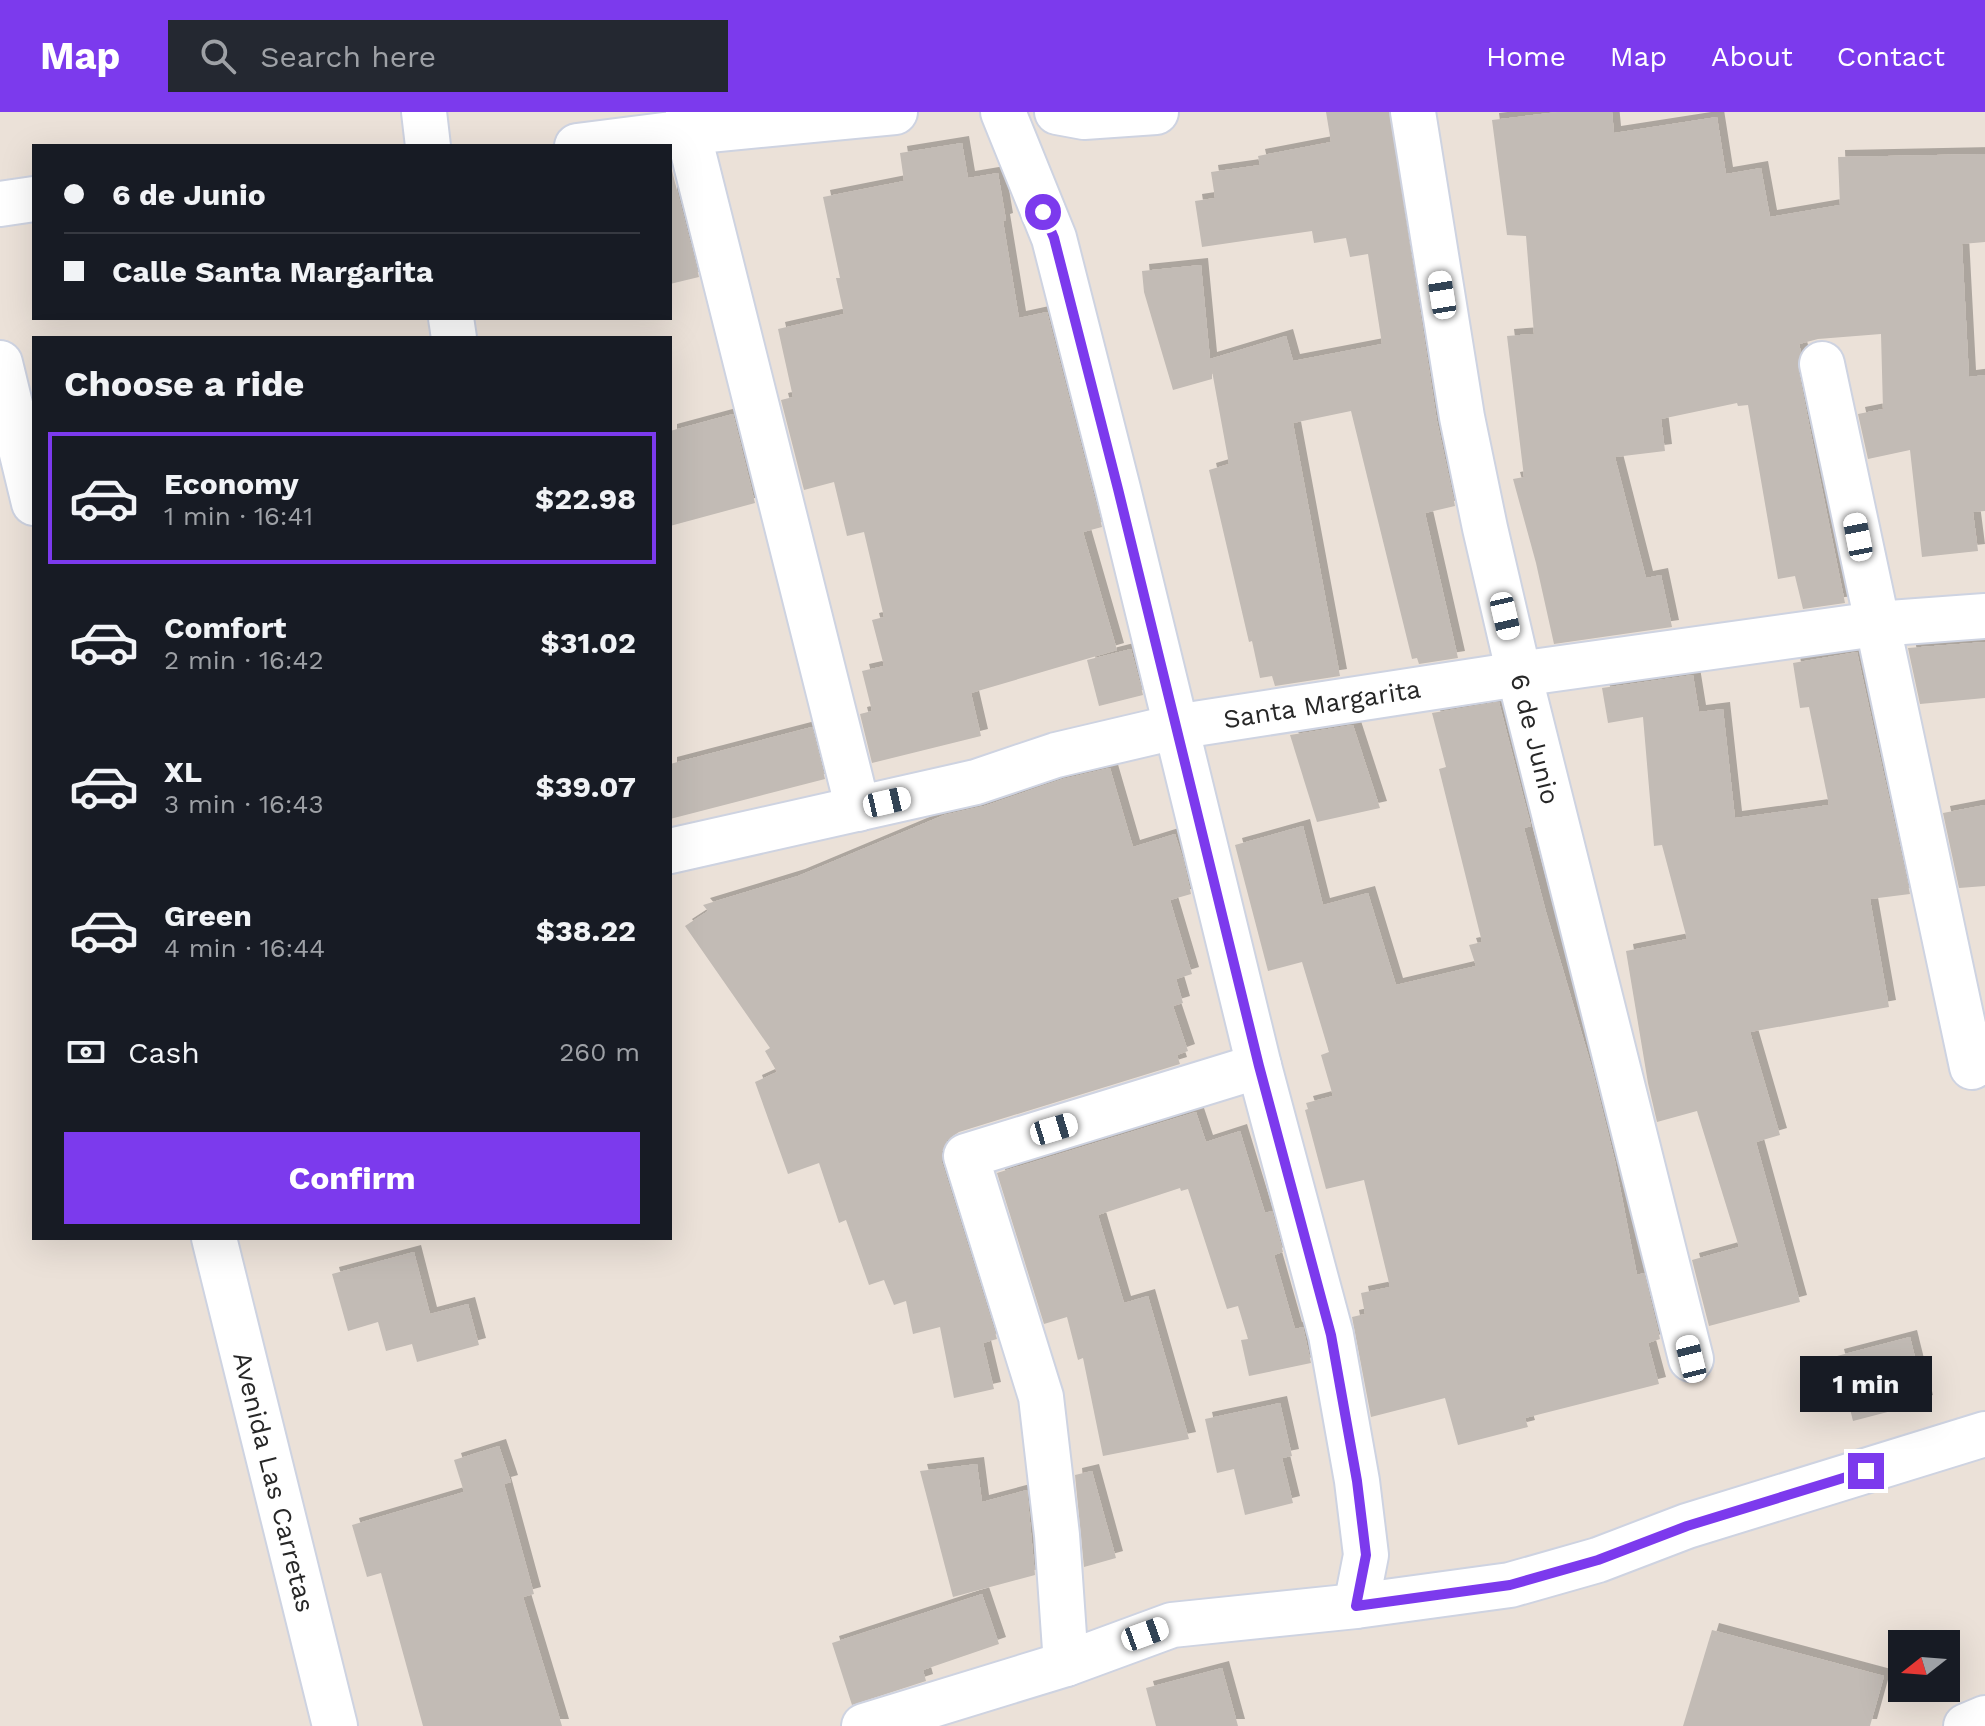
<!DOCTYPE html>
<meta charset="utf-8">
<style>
body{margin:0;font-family:"Work Sans",sans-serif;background:#242831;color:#f1f3f6;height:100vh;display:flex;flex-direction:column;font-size:30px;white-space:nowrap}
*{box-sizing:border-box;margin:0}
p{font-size:26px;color:#9ea1a6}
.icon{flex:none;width:44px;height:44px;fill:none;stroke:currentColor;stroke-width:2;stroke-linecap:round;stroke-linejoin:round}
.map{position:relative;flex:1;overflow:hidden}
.panel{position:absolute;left:32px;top:224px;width:640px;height:904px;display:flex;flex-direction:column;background:#171b24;border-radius:0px;box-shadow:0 8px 32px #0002}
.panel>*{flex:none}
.top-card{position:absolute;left:32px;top:32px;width:640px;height:176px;border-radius:0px;box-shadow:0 8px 32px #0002;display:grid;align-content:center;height:176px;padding:0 32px;background:#171b24}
.needle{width:52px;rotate:253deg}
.controls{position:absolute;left:1888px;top:1518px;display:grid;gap:16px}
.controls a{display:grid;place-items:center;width:72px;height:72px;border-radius:0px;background:#171b24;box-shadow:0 8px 32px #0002;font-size:40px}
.end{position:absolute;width:36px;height:36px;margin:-18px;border:10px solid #7c3aed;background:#fff;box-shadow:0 0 0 4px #fff}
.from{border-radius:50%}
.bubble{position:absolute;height:56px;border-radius:0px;background:#171b24;box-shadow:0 8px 32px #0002;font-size:26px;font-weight:700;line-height:56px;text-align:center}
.car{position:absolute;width:24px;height:48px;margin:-24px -12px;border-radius:10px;box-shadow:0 0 6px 2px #0007;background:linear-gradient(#fff 24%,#345 0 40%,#fff 0 76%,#345 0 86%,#fff 0)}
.top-card b{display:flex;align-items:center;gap:28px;height:76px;font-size:30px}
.top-card b+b{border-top:2px solid #363941}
.top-card i{width:20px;height:20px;background:#f1f3f6}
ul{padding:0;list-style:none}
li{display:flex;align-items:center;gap:24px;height:132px;margin:0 16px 12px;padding:0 16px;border:4px solid transparent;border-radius:0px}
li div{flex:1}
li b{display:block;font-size:30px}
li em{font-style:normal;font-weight:700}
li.current{border-color:#7c3aed}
li>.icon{width:72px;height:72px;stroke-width:1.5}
h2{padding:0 32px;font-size:36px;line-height:96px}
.pay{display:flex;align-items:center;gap:20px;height:88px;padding:0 32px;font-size:30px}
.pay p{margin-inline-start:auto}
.button{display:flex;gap:16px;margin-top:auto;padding:16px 32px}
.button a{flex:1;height:92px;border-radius:0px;background:#7c3aed;color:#fff;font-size:32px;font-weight:700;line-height:92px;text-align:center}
header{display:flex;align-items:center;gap:48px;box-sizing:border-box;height:112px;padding:0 40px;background:#7c3aed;color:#fff}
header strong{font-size:38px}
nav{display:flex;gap:44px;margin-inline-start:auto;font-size:28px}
.search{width:560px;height:72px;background:#242831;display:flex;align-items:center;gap:20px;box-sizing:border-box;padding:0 28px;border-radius:0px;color:#9ea1a6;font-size:30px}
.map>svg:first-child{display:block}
</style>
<header>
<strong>Map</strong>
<div class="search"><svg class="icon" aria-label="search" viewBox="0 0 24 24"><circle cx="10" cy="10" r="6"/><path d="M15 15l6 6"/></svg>Search here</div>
<nav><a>Home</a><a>Map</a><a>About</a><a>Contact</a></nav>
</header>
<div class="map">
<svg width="1985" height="1614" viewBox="0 0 1985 1614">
<defs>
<filter id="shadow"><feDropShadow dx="7" dy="-7" stdDeviation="0" flood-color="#0004"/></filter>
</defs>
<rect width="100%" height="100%" fill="#ebe1d8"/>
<g fill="#c2bbb5" filter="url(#shadow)">
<path d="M1326,0H1389L1437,309L1455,394L1425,401L1458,546L1419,552L1417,546L1412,547L1351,299L1293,311L1340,564L1275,574L1272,564L1260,566L1252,529L1249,530L1209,358L1229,352L1212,259V267L1173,278L1144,180L1142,159L1201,153L1210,247L1286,224L1293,249L1382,232L1368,142L1350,145L1346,126L1314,131L1312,119L1202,135L1195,89L1215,86L1211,60L1260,53L1258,44L1331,30Z"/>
<path d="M1558,0H1612L1614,21L1717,5L1726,62L1761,56L1770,105L1840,93L1838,45L1985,42V130L1962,132L1969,265L1985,263V399L1973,400L1978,439L1922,445L1910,338L1868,347L1858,302L1883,297L1881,222L1818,227L1799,232L1801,240L1798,257L1845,491L1803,497L1795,464L1778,467L1748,293L1738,294L1737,291L1661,307L1665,339L1615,345L1646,466L1661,463L1672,515L1554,532L1536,451L1513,367L1524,365L1507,224L1534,222L1526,124L1507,123L1492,8Z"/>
<path d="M962,31L968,66L998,61L1006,108L1003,109L1019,206L1047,200L1102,415L1083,420L1117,538L971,581L981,624L872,651L860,602L872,599L862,559L884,554L872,508L884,505L864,420L847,424L834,370L804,378L781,288L793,285L778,217L844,202L836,166H840L823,85L904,69L900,41Z"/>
<path d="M670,51L699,165L670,172Z"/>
<path d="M733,302L755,391L670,414V319Z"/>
<path d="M1985,530V586L1920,592L1908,536Z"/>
<path d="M1131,537L1143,583L1099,594L1087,548Z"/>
<path d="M1857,540L1910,782L1870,787L1889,895L1750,920L1780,1023L1756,1030L1800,1190L1709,1214L1692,1148L1739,1135L1697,999L1657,1010L1648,971L1626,839L1687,827L1662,733L1654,734L1643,605L1608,611L1602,576L1693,563L1699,600L1723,597L1735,706L1829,693L1809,595L1800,596L1793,551Z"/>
<path d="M1499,590L1531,714L1524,716L1546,800L1592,956L1615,1049L1637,1163L1644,1161L1660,1227L1648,1231L1659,1272L1525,1306L1528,1315L1458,1333L1445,1286L1371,1305L1352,1205L1365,1202L1361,1181L1390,1175L1364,1068L1326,1077L1305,998L1308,997L1306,991L1333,984L1321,943L1329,940L1302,850L1268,859L1235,733L1303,714L1323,793L1368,781L1396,873L1476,854L1469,833L1482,830L1439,657L1446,655L1432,601Z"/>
<path d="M1353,613L1380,696L1317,710L1290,623Z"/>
<path d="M812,615L825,667L670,707V652Z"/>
<path d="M1110,656L1133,735L1175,722L1183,747L1191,782L1170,788L1192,862L1176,867L1183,891L1173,894L1188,939L1177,943L1180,952L959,1020L947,1028L942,1039V1051L997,1227L983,1231L994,1277L954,1286L940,1215L913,1222L906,1189L894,1193L884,1168L869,1173L846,1108L839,1111L819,1051L788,1062L755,970L777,960L765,939L770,936L685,814L708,799L703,793L798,764L944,703L984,694L1063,667Z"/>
<path d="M1985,693V774L1959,776L1943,701Z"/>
<path d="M1196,1000L1206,1030L1240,1019L1265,1101L1272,1099L1283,1140L1274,1143L1295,1217L1303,1215L1311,1251L1249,1264L1241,1228L1248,1227L1238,1194L1227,1197L1188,1077L1181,1079L1180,1076L1098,1103L1124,1191L1148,1184L1189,1327L1103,1344L1083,1246L1078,1248L1067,1205L1044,1212L997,1061Z"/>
<path d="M414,1140L430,1202L468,1192L479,1233L417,1250L412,1232L386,1239L378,1210L348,1219L332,1162Z"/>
<path d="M1910,1225L1926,1290L1853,1309L1837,1244Z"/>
<path d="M1280,1291L1292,1344L1282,1346L1293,1391L1245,1403L1234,1357L1217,1361L1205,1307Z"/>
<path d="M499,1334L511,1370L504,1372L534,1482L523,1485L562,1614H423L381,1461L367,1465L352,1413L464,1380L454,1348Z"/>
<path d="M977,1352L982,1390L1027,1378L1035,1463L953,1485L920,1359Z"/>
<path d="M1092,1359L1116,1446L1084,1455L1075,1363Z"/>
<path d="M982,1482L999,1532L923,1558L926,1569L852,1593L832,1531Z"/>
<path d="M1712,1518L1884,1564L1870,1614H1683Z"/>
<path d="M1222,1556L1238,1614H1156L1146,1576Z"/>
</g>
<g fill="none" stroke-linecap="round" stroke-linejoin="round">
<g stroke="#ced3e1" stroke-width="48">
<g id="minor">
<path d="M424,0L428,34"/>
<path d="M688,0V20L858,697"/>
<path d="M1003,0L1054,126L1118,377L1259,954L1331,1223L1357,1369L1366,1443L1356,1494"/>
<path d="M1057,0L1084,5L1156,0"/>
<path d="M1413,0L1462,305L1485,416L1519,562L1691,1247"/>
<path d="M577,34L688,20L895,0"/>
<path d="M0,92L34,87"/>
<path d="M451,206L454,226"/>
<path d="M0,251L34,391"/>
<path d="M1822,252L1972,955"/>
<path d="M670,739L976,670L1056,643L1175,615L1519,562L1876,512L1985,504"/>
<path d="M214,1126L335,1614"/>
<path d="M1066,1552L1057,1423L1041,1285L966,1044L1259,954"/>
<path d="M864,1614L1066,1552L1172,1513L1356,1494L1510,1473L1598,1448L1687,1414L1985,1322"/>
<path d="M1966,1614L1985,1606"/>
</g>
</g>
<use href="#minor" stroke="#fff" stroke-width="44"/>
</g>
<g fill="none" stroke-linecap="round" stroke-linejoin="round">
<path stroke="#7c3aed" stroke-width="10" d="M1043,100L1054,126L1118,377L1259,954L1331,1223L1357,1369L1366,1443L1356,1494L1510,1473L1598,1448L1687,1414L1866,1359"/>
</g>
<g text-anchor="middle" stroke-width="7" stroke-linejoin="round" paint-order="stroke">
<g font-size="26" fill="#272727" stroke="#fff">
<text transform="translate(1322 592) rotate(-9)" y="9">Santa Margarita</text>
<text transform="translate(1535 627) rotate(76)" y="9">6 de Junio</text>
<text transform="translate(274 1370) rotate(76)" y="9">Avenida Las Carretas</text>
</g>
</g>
</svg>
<div class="controls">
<a><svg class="needle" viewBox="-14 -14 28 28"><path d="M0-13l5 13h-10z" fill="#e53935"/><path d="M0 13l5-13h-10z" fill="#9ea1a6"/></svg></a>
</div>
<i class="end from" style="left:1043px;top:100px"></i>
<i class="end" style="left:1866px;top:1359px"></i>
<div class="bubble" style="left:1800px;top:1244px;width:132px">1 min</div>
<i class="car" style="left:1442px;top:183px;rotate:351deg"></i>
<i class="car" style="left:1858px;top:425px;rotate:349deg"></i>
<i class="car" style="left:1505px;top:504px;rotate:167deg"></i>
<i class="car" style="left:887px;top:690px;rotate:77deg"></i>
<i class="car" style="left:1054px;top:1017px;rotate:73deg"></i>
<i class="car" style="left:1691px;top:1247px;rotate:346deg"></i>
<i class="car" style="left:1145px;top:1522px;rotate:70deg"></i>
<div class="top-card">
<b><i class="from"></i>6 de Junio</b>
<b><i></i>Calle Santa Margarita</b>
</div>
<section class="panel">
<h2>Choose a ride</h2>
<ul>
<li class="current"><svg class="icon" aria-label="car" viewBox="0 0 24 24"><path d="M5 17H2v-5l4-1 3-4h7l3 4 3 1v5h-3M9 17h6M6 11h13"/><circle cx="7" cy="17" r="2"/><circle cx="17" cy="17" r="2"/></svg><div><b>Economy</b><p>1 min · 16:41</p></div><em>$22.98</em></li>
<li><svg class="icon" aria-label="car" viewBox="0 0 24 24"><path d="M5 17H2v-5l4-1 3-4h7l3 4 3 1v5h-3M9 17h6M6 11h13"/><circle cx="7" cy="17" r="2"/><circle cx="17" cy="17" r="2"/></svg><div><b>Comfort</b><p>2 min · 16:42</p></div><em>$31.02</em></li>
<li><svg class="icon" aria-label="car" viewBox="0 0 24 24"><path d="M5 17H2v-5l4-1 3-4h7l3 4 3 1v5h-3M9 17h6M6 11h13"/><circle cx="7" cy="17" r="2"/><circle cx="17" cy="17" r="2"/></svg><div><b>XL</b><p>3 min · 16:43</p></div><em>$39.07</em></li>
<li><svg class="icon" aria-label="car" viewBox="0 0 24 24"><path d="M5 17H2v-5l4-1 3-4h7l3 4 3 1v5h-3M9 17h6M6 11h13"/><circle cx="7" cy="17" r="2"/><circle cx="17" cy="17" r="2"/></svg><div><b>Green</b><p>4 min · 16:44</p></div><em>$38.22</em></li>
</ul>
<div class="pay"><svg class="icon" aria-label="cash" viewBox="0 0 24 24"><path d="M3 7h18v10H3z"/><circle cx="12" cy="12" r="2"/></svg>Cash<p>260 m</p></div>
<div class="button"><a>Confirm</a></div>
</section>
</div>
